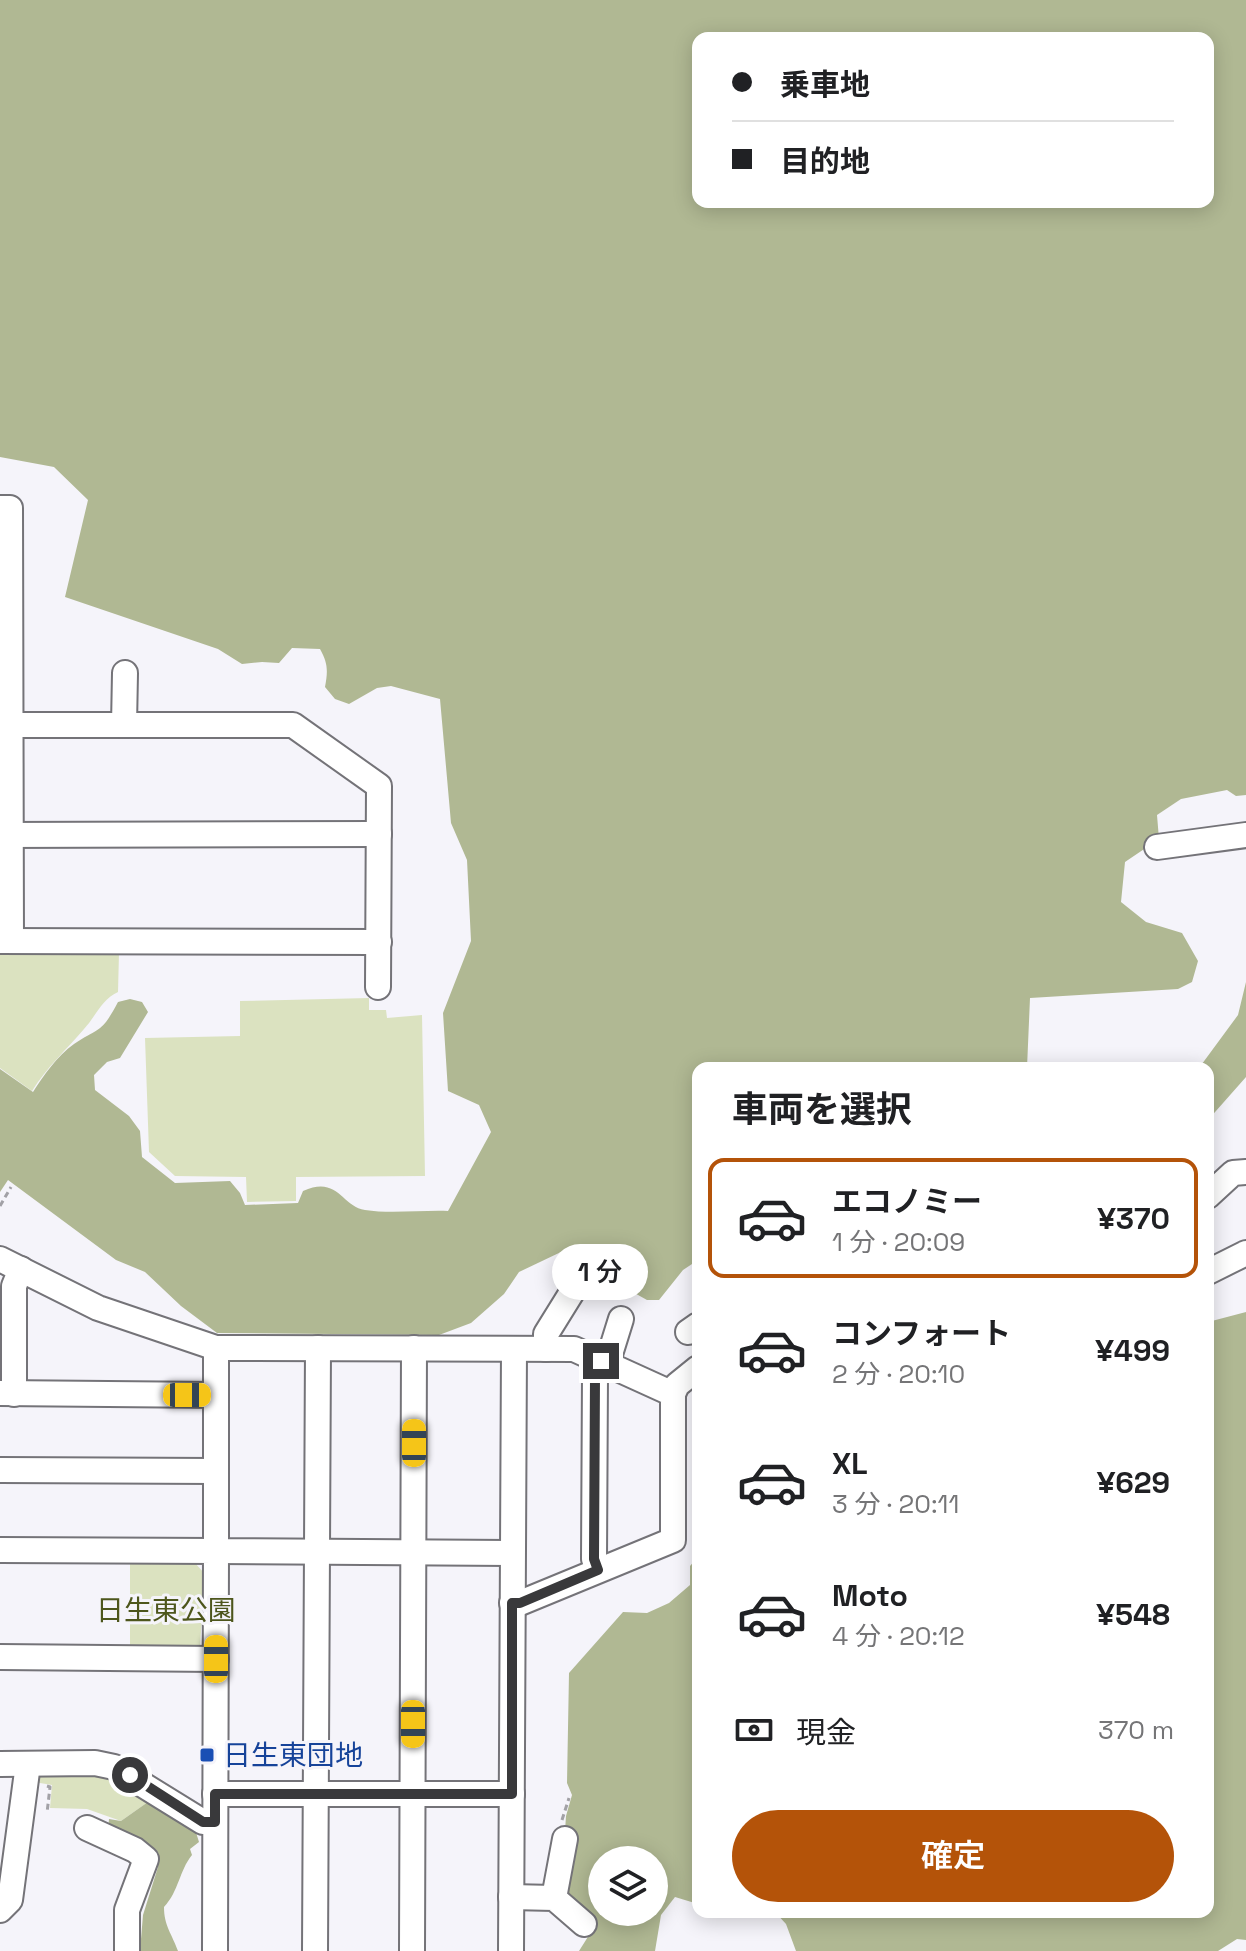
<!DOCTYPE html>
<html lang="ja">
<meta charset="utf-8">
<style>
body{margin:0;font-family:"Space Grotesk","Noto Sans JP",sans-serif;background:#f6f6f6;color:#202124;height:100vh;display:flex;flex-direction:column;font-size:30px;white-space:nowrap}
*{box-sizing:border-box;margin:0}
p{font-size:26px;color:#757577}
.icon{flex:none;width:44px;height:44px;fill:none;stroke:currentColor;stroke-width:2;stroke-linecap:round;stroke-linejoin:round}
.map{position:relative;flex:1;overflow:hidden}
.sheet{position:absolute;left:692px;top:1062px;width:522px;height:856px;display:flex;flex-direction:column;background:#fff;border-radius:16px;box-shadow:0 4px 20px #0003}
.sheet>*{flex:none}
.top-card{position:absolute;left:692px;top:32px;width:522px;height:176px;border-radius:16px;box-shadow:0 4px 20px #0003;display:grid;align-content:center;height:176px;padding:0 40px;background:#fff}
.tools{position:absolute;left:588px;top:1846px;display:grid;gap:16px}
.tools a{display:grid;place-items:center;width:80px;height:80px;border-radius:50%;background:#fff;box-shadow:0 4px 20px #0003;font-size:40px}
.end{position:absolute;width:36px;height:36px;margin:-18px;border:10px solid #39393b;background:#fff;box-shadow:0 0 0 4px #fff}
.from{border-radius:50%}
.bubble{position:absolute;height:56px;border-radius:28px;background:#fff;box-shadow:0 4px 20px #0003;font-size:26px;font-weight:600;line-height:56px;text-align:center}
.car{position:absolute;width:24px;height:48px;margin:-24px -12px;border-radius:10px;box-shadow:0 0 6px 2px #0007;background:linear-gradient(#f5c518 24%,#345 0 40%,#f5c518 0 76%,#345 0 86%,#f5c518 0)}
.top-card b{display:flex;align-items:center;gap:28px;height:76px;font-size:30px}
.top-card b+b{border-top:2px solid #e0e0e0}
.top-card i{width:20px;height:20px;background:#202124}
ul{padding:0;list-style:none}
li{display:flex;align-items:center;gap:24px;height:120px;margin:0 16px 12px;padding:0 24px;border:4px solid transparent;border-radius:16px}
li div{flex:1}
li b{display:block;font-size:30px}
li em{font-style:normal;font-weight:600}
li.active{border-color:#b45309}
li>.icon{width:72px;height:72px;stroke-width:1.5}
h2{padding:0 40px;font-size:36px;line-height:96px}
.pay{display:flex;align-items:center;gap:20px;height:88px;padding:0 40px;font-size:30px}
.pay p{margin-inline-start:auto}
.cta{display:flex;gap:16px;margin-top:auto;padding:16px 40px}
.cta a{flex:1;height:92px;border-radius:48px;background:#b45309;color:#fff;font-size:32px;font-weight:600;line-height:92px;text-align:center}
.map>svg:first-child{display:block}
</style>
<div class="map">
<svg width="1246" height="1951" viewBox="0 0 1246 1951">
<rect width="100%" height="100%" fill="#f5f4fa"/>
<g fill="#dbe2c0">
<path d="M0,952L119,953L118,992C102,999 96,1016 84,1029C66,1050 47,1067 32,1091L0,1068Z"/>
<path d="M369,998V1010H386L387,1018L422,1015L425,1176L296,1177V1201L247,1202L246,1177L175,1176L149,1152L145,1038L240,1036V1001Z"/>
<path d="M194,1562L205,1574L200,1645L195,1649L130,1647V1563Z"/>
<path d="M42,1770H92L155,1797L121,1821L87,1809L50,1808L52,1785L34,1782Z"/>
</g>
<g fill="#b0b893" fill-rule="evenodd">
<path d="M0,0H1246V795L1236,796L1227,790L1181,799L1157,815L1159,839L1125,862L1121,902L1146,922L1182,933L1198,961L1192,982L1178,989L1030,998L1027,1068H698V1260L683,1270L659,1300H647L561,1252L519,1272L504,1294L471,1323L439,1335L217,1333L181,1306L145,1272L116,1260L8,1180L0,1192V1069L33,1092C44,1075 57,1056 74,1044C101,1026 101,1034 118,1002L130,999L142,1002L148,1012L120,1058L107,1062L94,1075L95,1090L129,1116L140,1131L142,1157L175,1183L230,1181L240,1193L245,1205L298,1203L303,1191C338,1175 341,1206 365,1210C389,1214 423,1210 448,1211L491,1132L479,1105L448,1091L443,1013L471,941L467,860L451,823L440,699L391,686L377,688L349,704L335,699L325,687C328,671 328,663 320,649L292,648L279,663L262,662L242,664L218,649L65,597L88,500L54,467L0,457ZM698,38H1208V202H698Z"/>
<path d="M1246,982V1077L1208,1120V1068H1199L1238,1015Z"/>
<path d="M1246,1312V1940L1237,1939L1218,1951H796L786,1924L775,1912H1208V1322Z"/>
<path d="M698,1557V1904L675,1897L661,1915L655,1951H579L591,1932L561,1892L566,1816L572,1795L567,1783L569,1673L623,1612L647,1613L669,1603L690,1585V1566ZM602,1860H654V1912H602Z"/>
<path d="M155,1797L194,1826L199,1842L190,1849L192,1855C179,1871 179,1891 164,1907C164,1926 172,1934 178,1951H140L143,1915L158,1867L153,1858L108,1830L109,1819L121,1821Z"/>
</g>
<g fill="none" stroke-linecap="round" stroke-linejoin="round">
<g stroke="#747378" stroke-width="28">
<g id="minor">
<path d="M0,508H10L11,941"/>
<path d="M0,725H293L379,786L378,987"/>
<path d="M124,725L125,673"/>
<path d="M0,835L379,834"/>
<path d="M1157,847L1246,835"/>
<path d="M0,941L379,942"/>
<path d="M1208,1196L1233,1173L1246,1172"/>
<path d="M0,1259L98,1308L216,1348L574,1349L673,1394V1540L520,1603H512"/>
<path d="M1208,1272L1246,1253"/>
<path d="M688,1332L698,1325"/>
<path d="M216,1348V1551L512,1553"/>
<path d="M546,1349V1334L577,1284"/>
<path d="M607,1364L621,1319"/>
<path d="M0,1393L216,1395"/>
<path d="M14,1394V1286L21,1269"/>
<path d="M673,1394L677,1385L698,1368"/>
<path d="M0,1470L215,1471"/>
<path d="M0,1550L216,1551L215,1951"/>
<path d="M598,1570L594,1559L595,1376L601,1361"/>
<path d="M0,1657L216,1659"/>
<path d="M0,1764L95,1763L114,1767L203,1822H215"/>
<path d="M215,1794H512"/>
<path d="M87,1828L135,1850L146,1859L127,1910V1951"/>
<path d="M511,1897L554,1898L584,1924"/>
<path d="M554,1898L565,1839"/>
<path d="M0,1910L10,1900L28,1764"/>
<path d="M315,1951L318,1348"/>
<path d="M412,1951L414,1348"/>
<path d="M511,1951L514,1349"/>
</g>
</g>
<g stroke="#a2a1a6" stroke-width="3" stroke-dasharray="6 4" stroke-linecap="butt">
<path d="M0,1206L11,1187"/>
<path d="M47,1786L50,1787L47,1813"/>
<path d="M562,1820L569,1798"/>
</g>
<use href="#minor" stroke="#fff" stroke-width="24"/>
</g>
<g fill="none" stroke-linecap="round" stroke-linejoin="round">
<path stroke="#39393b" stroke-width="10" d="M130,1775L203,1822H215V1794H512V1603H520L598,1570L594,1559L595,1376L601,1361"/>
</g>
<rect fill="#1a4fb4" stroke="#f5f4fa" stroke-width="3" x="199" y="1747" width="16" height="16" rx="4"/>
<g text-anchor="middle" stroke-width="6" stroke-linejoin="round" paint-order="stroke">
<g font-size="28" fill="#4d561c" stroke="#f5f4fa">
<text x="166" y="1620">日生東公園</text>
</g>
<g font-size="28" fill="#164399" stroke="#f5f4fa" text-anchor="start">
<text x="223" y="1765">日生東団地</text>
</g>
</g>
</svg>
<div class="tools">
<a><svg class="icon" aria-label="layers" viewBox="0 0 24 24"><path d="M12 4l9 5-9 5-9-5zM3 14l9 5 9-5"/></svg></a>
</div>
<i class="end from" style="left:130px;top:1775px"></i>
<i class="end" style="left:601px;top:1361px"></i>
<div class="bubble" style="left:552px;top:1244px;width:96px">1 分</div>
<i class="car" style="left:187px;top:1395px;rotate:90deg"></i>
<i class="car" style="left:414px;top:1443px;rotate:0deg"></i>
<i class="car" style="left:216px;top:1659px;rotate:0deg"></i>
<i class="car" style="left:413px;top:1724px;rotate:180deg"></i>
<div class="top-card">
<b><i class="from"></i>乗車地</b>
<b><i></i>目的地</b>
</div>
<section class="sheet">
<h2>車両を選択</h2>
<ul>
<li class="active"><svg class="icon" aria-label="car" viewBox="0 0 24 24"><path d="M5 17H2v-5l4-1 3-4h7l3 4 3 1v5h-3M9 17h6M6 11h13"/><circle cx="7" cy="17" r="2"/><circle cx="17" cy="17" r="2"/></svg><div><b>エコノミー</b><p>1 分 · 20:09</p></div><em>¥370</em></li>
<li><svg class="icon" aria-label="car" viewBox="0 0 24 24"><path d="M5 17H2v-5l4-1 3-4h7l3 4 3 1v5h-3M9 17h6M6 11h13"/><circle cx="7" cy="17" r="2"/><circle cx="17" cy="17" r="2"/></svg><div><b>コンフォート</b><p>2 分 · 20:10</p></div><em>¥499</em></li>
<li><svg class="icon" aria-label="car" viewBox="0 0 24 24"><path d="M5 17H2v-5l4-1 3-4h7l3 4 3 1v5h-3M9 17h6M6 11h13"/><circle cx="7" cy="17" r="2"/><circle cx="17" cy="17" r="2"/></svg><div><b>XL</b><p>3 分 · 20:11</p></div><em>¥629</em></li>
<li><svg class="icon" aria-label="car" viewBox="0 0 24 24"><path d="M5 17H2v-5l4-1 3-4h7l3 4 3 1v5h-3M9 17h6M6 11h13"/><circle cx="7" cy="17" r="2"/><circle cx="17" cy="17" r="2"/></svg><div><b>Moto</b><p>4 分 · 20:12</p></div><em>¥548</em></li>
</ul>
<div class="pay"><svg class="icon" aria-label="cash" viewBox="0 0 24 24"><path d="M3 7h18v10H3z"/><circle cx="12" cy="12" r="2"/></svg>現金<p>370 m</p></div>
<div class="cta"><a>確定</a></div>
</section>
</div>
